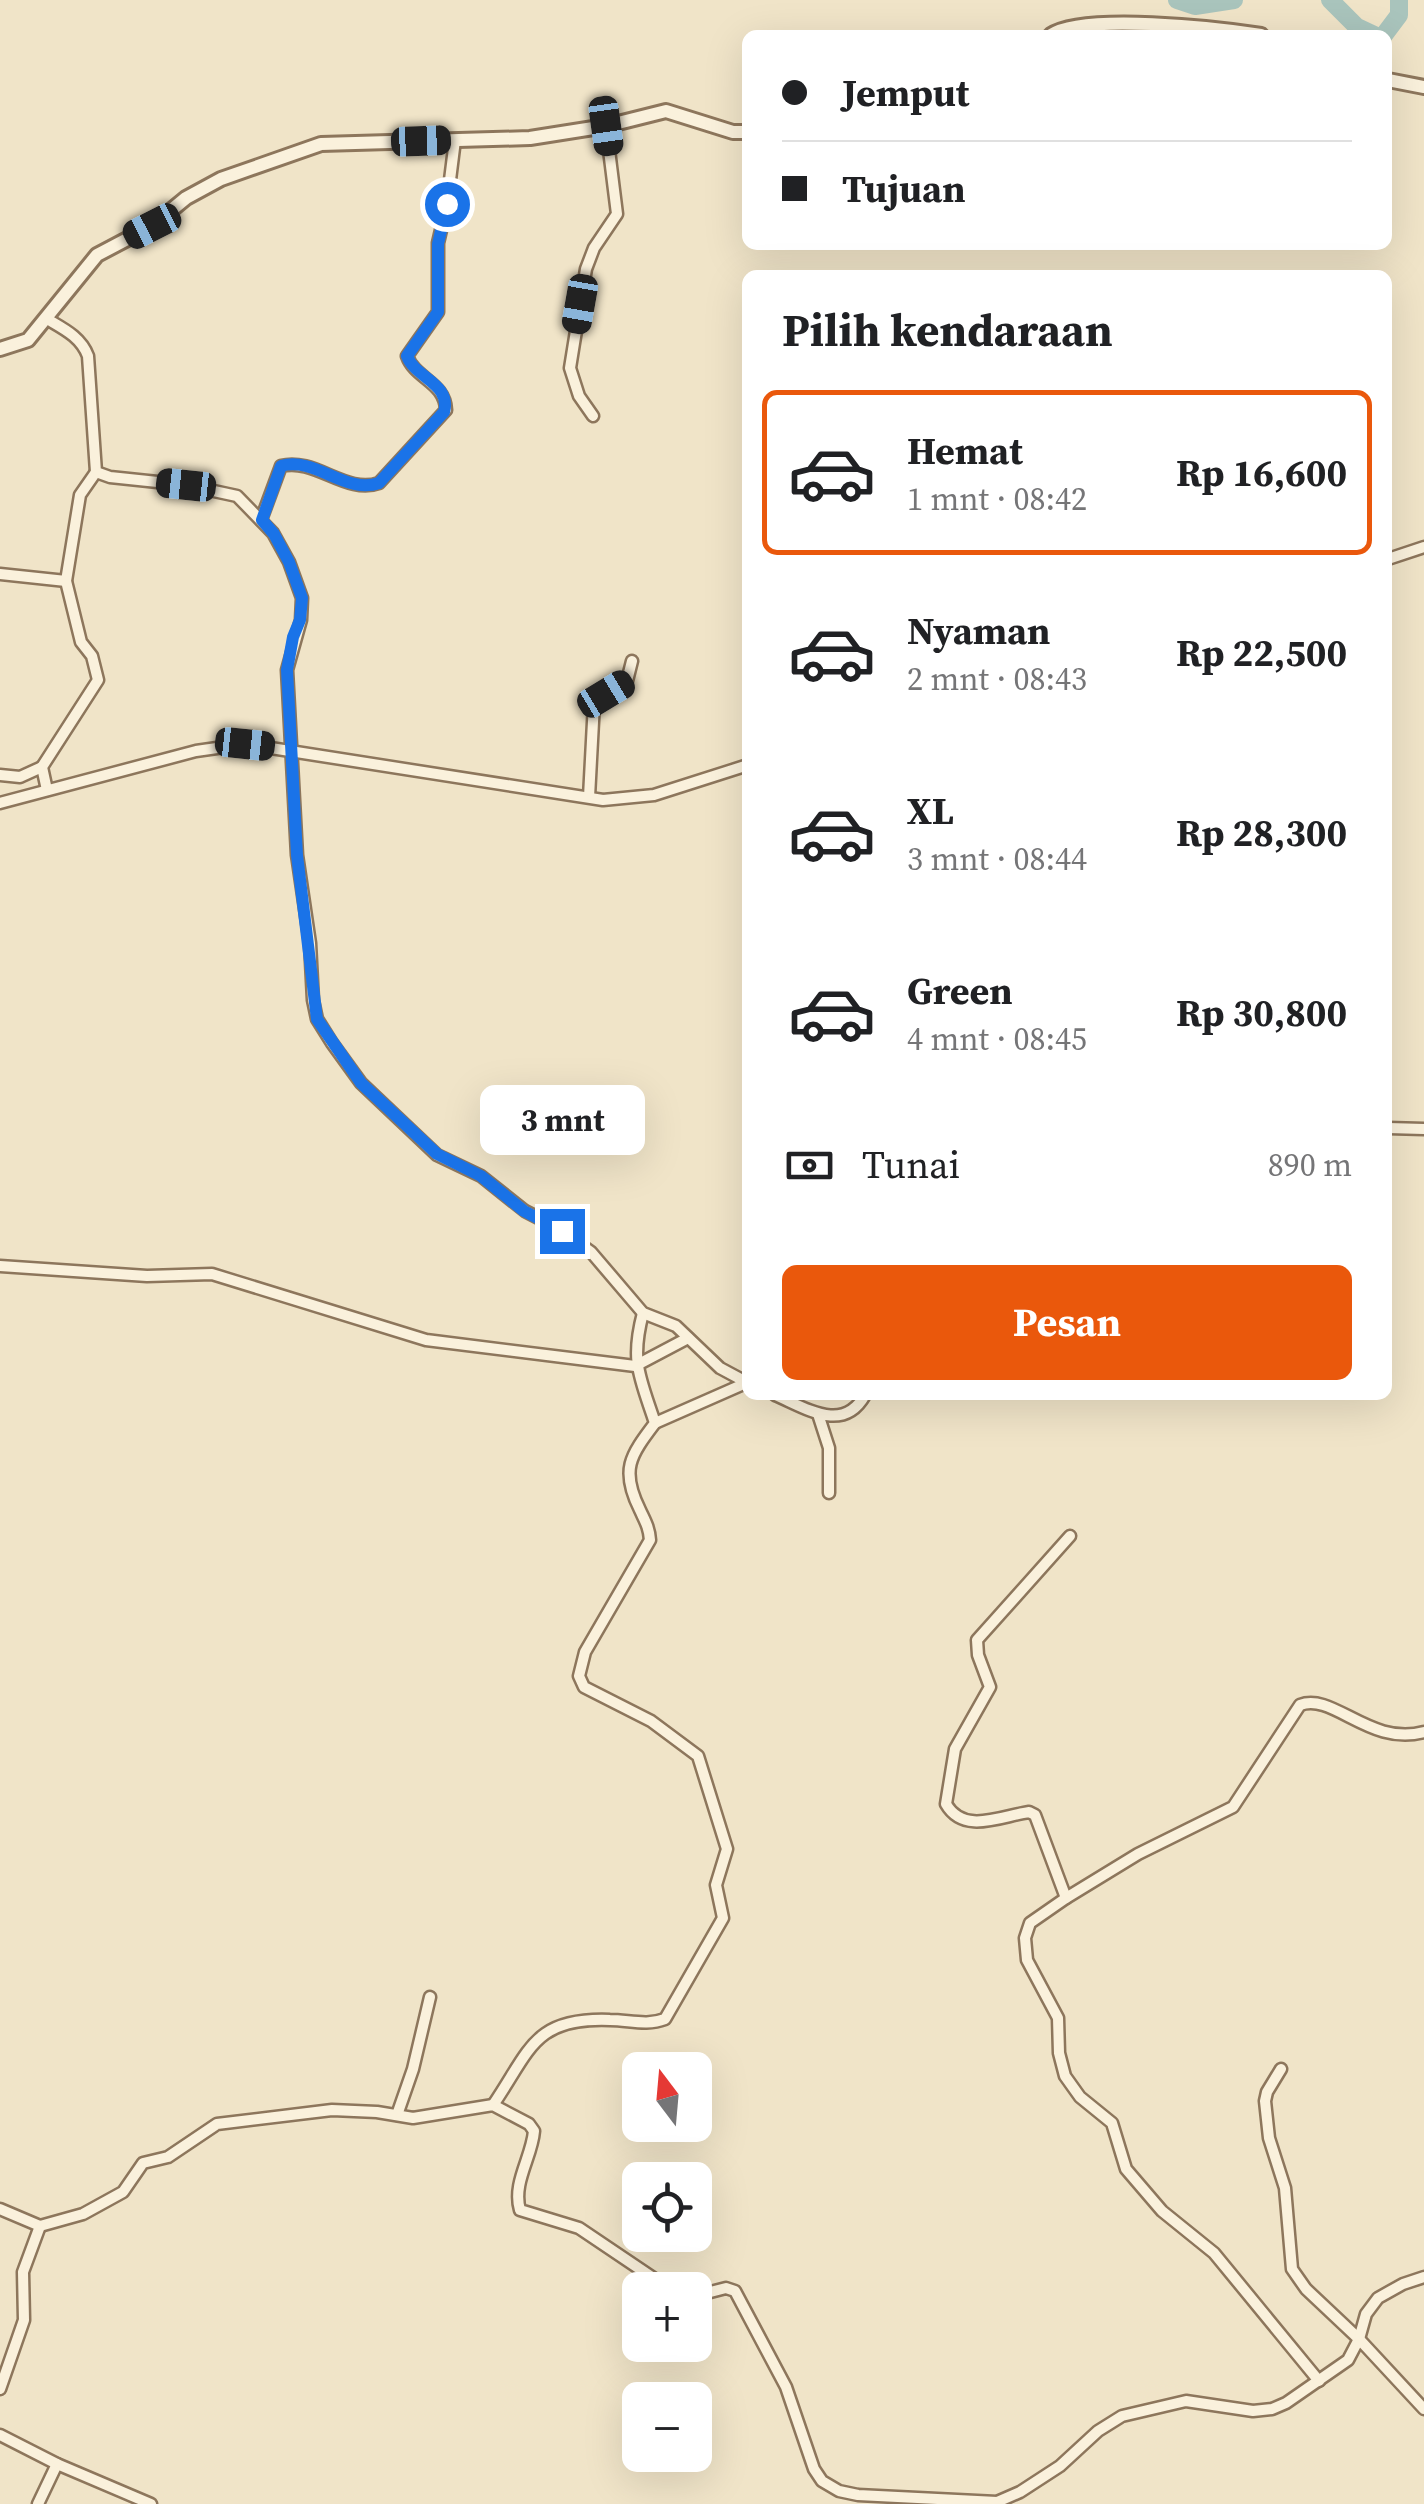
<!DOCTYPE html>
<html lang="id">
<meta charset="utf-8">
<style>
body{margin:0;font-family:"Source Serif 4",serif;background:#f6f6f6;color:#202124;height:100vh;display:flex;flex-direction:column;font-size:38px;white-space:nowrap}
*{box-sizing:border-box;margin:0}
p{font-size:32px;color:#757577}
.icon{flex:none;width:55px;height:55px;fill:none;stroke:currentColor;stroke-width:2;stroke-linecap:round;stroke-linejoin:round}
.map{position:relative;flex:1;overflow:hidden}
.side{position:absolute;left:742px;top:270px;width:650px;height:1130px;display:flex;flex-direction:column;background:#fff;border-radius:15px;box-shadow:0 10px 40px #0002}
.side>*{flex:none}
.top-card{position:absolute;left:742px;top:30px;width:650px;height:220px;border-radius:15px;box-shadow:0 10px 40px #0002;display:grid;align-content:center;height:220px;padding:0 40px;background:#fff}
.needle{width:65px;rotate:344deg}
.fabs{position:absolute;left:622px;top:2052px;display:grid;gap:20px}
.fabs a{display:grid;place-items:center;width:90px;height:90px;border-radius:15px;background:#fff;box-shadow:0 10px 40px #0002;font-size:50px}
.end{position:absolute;width:45px;height:45px;margin:-22px;border:12px solid #1a73e8;background:#fff;box-shadow:0 0 0 5px #fff}
.from{border-radius:50%}
.bubble{position:absolute;height:70px;border-radius:15px;background:#fff;box-shadow:0 10px 40px #0002;font-size:32px;font-weight:700;line-height:70px;text-align:center}
.car{position:absolute;width:30px;height:60px;margin:-30px -15px;border-radius:12px;box-shadow:0 0 8px 2px #0007;background:linear-gradient(#222 24%,#8ab4d8 0 40%,#222 0 76%,#8ab4d8 0 86%,#222 0)}
.top-card b{display:flex;align-items:center;gap:35px;height:95px;font-size:38px}
.top-card b+b{border-top:2px solid #e0e0e0}
.top-card i{width:25px;height:25px;background:#202124}
ul{padding:0;list-style:none}
li{display:flex;align-items:center;gap:30px;height:165px;margin:0 20px 15px;padding:0 20px;border:5px solid transparent;border-radius:15px}
li div{flex:1}
li b{display:block;font-size:38px}
li em{font-style:normal;font-weight:700}
li.active{border-color:#ea580c}
li>.icon{width:90px;height:90px;stroke-width:1.5}
h2{padding:0 40px;font-size:45px;line-height:120px}
.pay{display:flex;align-items:center;gap:25px;height:110px;padding:0 40px;font-size:38px}
.pay p{margin-inline-start:auto}
.action{display:flex;gap:20px;margin-top:auto;padding:20px 40px}
.action a{flex:1;height:115px;border-radius:15px;background:#ea580c;color:#fff;font-size:40px;font-weight:700;line-height:115px;text-align:center}
.map>svg:first-child{display:block}
</style>
<div class="map">
<svg width="1424" height="2504" viewBox="0 0 1424 2504">
<rect width="100%" height="100%" fill="#f0e4c8"/>
<g fill="none" stroke-linecap="round" stroke-linejoin="round">
<g stroke="#a9c4bc" stroke-width="18">
<path d="M1177,0L1195,6L1234,0"/>
<path d="M1330,0L1357,27L1374,35"/>
<path d="M1384,35L1399,15V0"/>
</g>
<g stroke="#8d765c" stroke-width="15">
<g id="minor">
<path d="M47,319C64,329 81,337 88,356L96,472L110,477L186,485L237,496L273,533L289,562L302,598L301,620L287,670L297,855L310,943L313,1000L317,1019L332,1043L361,1083L437,1155L481,1176L525,1211L558,1228L591,1252L643,1313L676,1326L720,1368L748,1383"/>
<path d="M593,416L579,396L570,368L586,269L594,248L617,214L606,126"/>
<path d="M261,520L281,466C315,457 346,495 379,483L446,410C445,382 415,379 407,356L438,312V243L447,204L455,140"/>
<path d="M1388,559L1424,547"/>
<path d="M0,574L66,581"/>
<path d="M0,775L20,777L42,767"/>
<path d="M47,790L42,767L98,680L92,656L81,642L66,581L80,495L96,472"/>
<path d="M589,797L594,703L627,681L632,661"/>
<path d="M0,803L196,751L245,744L603,800L654,795L748,765"/>
<path d="M1388,1128L1424,1129"/>
<path d="M0,1266L147,1276L212,1274L426,1340L635,1366L688,1338"/>
<path d="M775,1395C806,1408 843,1434 865,1395"/>
<path d="M818,1414L829,1448V1493"/>
<path d="M655,1423L746,1383"/>
<path d="M1070,1536L977,1640L978,1655L990,1687L955,1749L946,1804C964,1835 1001,1816 1029,1812L1035,1815L1066,1898L1030,1923L1025,1938L1027,1960L1058,2018L1059,2053L1065,2076L1080,2097L1112,2123L1126,2169L1162,2211L1214,2253L1319,2381"/>
<path d="M1066,1898L1138,1854L1233,1807L1300,1705C1333,1692 1370,1747 1424,1732"/>
<path d="M1281,2069L1267,2092L1265,2101L1269,2138L1285,2188L1292,2269L1306,2289L1359,2339L1424,2409"/>
<path d="M493,2105C530,2051 533,2017 610,2020C629,2020 647,2026 665,2019L723,1918L716,1885L727,1849L698,1756L651,1721L584,1687L579,1676L585,1652L650,1540C649,1527 645,1521 640,1510C620,1470 630,1456 655,1423C640,1377 630,1362 643,1313"/>
<path d="M397,2115L413,2069L430,1997"/>
<path d="M0,2209L40,2226L83,2214L123,2192L143,2163L168,2157L217,2124L332,2110L377,2112L413,2118L493,2105L529,2124L534,2131C532,2157 512,2183 520,2210L579,2228L671,2290"/>
<path d="M695,2296L726,2288L735,2291L786,2387L814,2469L822,2481L839,2491L858,2495L997,2502L1020,2492L1060,2466L1098,2431L1122,2416L1186,2401L1253,2411L1272,2409L1286,2403L1348,2360L1359,2339L1366,2314L1378,2298L1403,2284L1424,2277"/>
<path d="M0,2389L24,2320L23,2272L40,2226"/>
<path d="M0,2435L57,2464L151,2504"/>
<path d="M38,2504L57,2464"/>
</g>
</g>
<g stroke="#8d765c" stroke-width="18">
<g id="tertiary">
<path d="M1051,35C1083,13 1219,28 1261,35"/>
<path d="M1388,80L1424,87"/>
<path d="M0,349L28,340L97,255L152,226L186,198L221,179L321,144L530,138L606,126L666,111L733,132H748"/>
</g>
</g>
<use href="#minor" stroke="#faf1dc" stroke-width="10"/>
<use href="#tertiary" stroke="#faf1dc" stroke-width="12"/>
</g>
<g fill="none" stroke-linecap="round" stroke-linejoin="round">
<path stroke="#1a73e8" stroke-width="12" d="M447,204L438,244V312L407,356C415,378 452,384 444,412L379,483C346,495 315,456 281,466L262,520L274,534L289,562L302,598L300,620L293,637L287,670L297,855L317,1019L361,1083L437,1154L481,1176L524,1211L562,1231"/>
</g>
</svg>
<div class="fabs">
<a><svg class="needle" viewBox="-14 -14 28 28"><path d="M0-13l5 13h-10z" fill="#e53935"/><path d="M0 13l5-13h-10z" fill="#757577"/></svg></a>
<a><svg class="icon" aria-label="locate" viewBox="0 0 24 24"><circle cx="12" cy="12" r="6"/><path d="M12 2v4M12 18v4M2 12h4M18 12h4"/></svg></a>
<a>+</a>
<a>−</a>
</div>
<i class="end from" style="left:447px;top:204px"></i>
<i class="end" style="left:562px;top:1231px"></i>
<div class="bubble" style="left:480px;top:1085px;width:165px">3 mnt</div>
<i class="car" style="left:606px;top:126px;rotate:172deg"></i>
<i class="car" style="left:421px;top:141px;rotate:88deg"></i>
<i class="car" style="left:152px;top:226px;rotate:243deg"></i>
<i class="car" style="left:580px;top:304px;rotate:190deg"></i>
<i class="car" style="left:186px;top:485px;rotate:276deg"></i>
<i class="car" style="left:606px;top:694px;rotate:59deg"></i>
<i class="car" style="left:245px;top:744px;rotate:96deg"></i>
<div class="top-card">
<b><i class="from"></i>Jemput</b>
<b><i></i>Tujuan</b>
</div>
<section class="side">
<h2>Pilih kendaraan</h2>
<ul>
<li class="active"><svg class="icon" aria-label="car" viewBox="0 0 24 24"><path d="M5 17H2v-5l4-1 3-4h7l3 4 3 1v5h-3M9 17h6M6 11h13"/><circle cx="7" cy="17" r="2"/><circle cx="17" cy="17" r="2"/></svg><div><b>Hemat</b><p>1 mnt · 08:42</p></div><em>Rp 16,600</em></li>
<li><svg class="icon" aria-label="car" viewBox="0 0 24 24"><path d="M5 17H2v-5l4-1 3-4h7l3 4 3 1v5h-3M9 17h6M6 11h13"/><circle cx="7" cy="17" r="2"/><circle cx="17" cy="17" r="2"/></svg><div><b>Nyaman</b><p>2 mnt · 08:43</p></div><em>Rp 22,500</em></li>
<li><svg class="icon" aria-label="car" viewBox="0 0 24 24"><path d="M5 17H2v-5l4-1 3-4h7l3 4 3 1v5h-3M9 17h6M6 11h13"/><circle cx="7" cy="17" r="2"/><circle cx="17" cy="17" r="2"/></svg><div><b>XL</b><p>3 mnt · 08:44</p></div><em>Rp 28,300</em></li>
<li><svg class="icon" aria-label="car" viewBox="0 0 24 24"><path d="M5 17H2v-5l4-1 3-4h7l3 4 3 1v5h-3M9 17h6M6 11h13"/><circle cx="7" cy="17" r="2"/><circle cx="17" cy="17" r="2"/></svg><div><b>Green</b><p>4 mnt · 08:45</p></div><em>Rp 30,800</em></li>
</ul>
<div class="pay"><svg class="icon" aria-label="cash" viewBox="0 0 24 24"><path d="M3 7h18v10H3z"/><circle cx="12" cy="12" r="2"/></svg>Tunai<p>890 m</p></div>
<div class="action"><a>Pesan</a></div>
</section>
</div>
